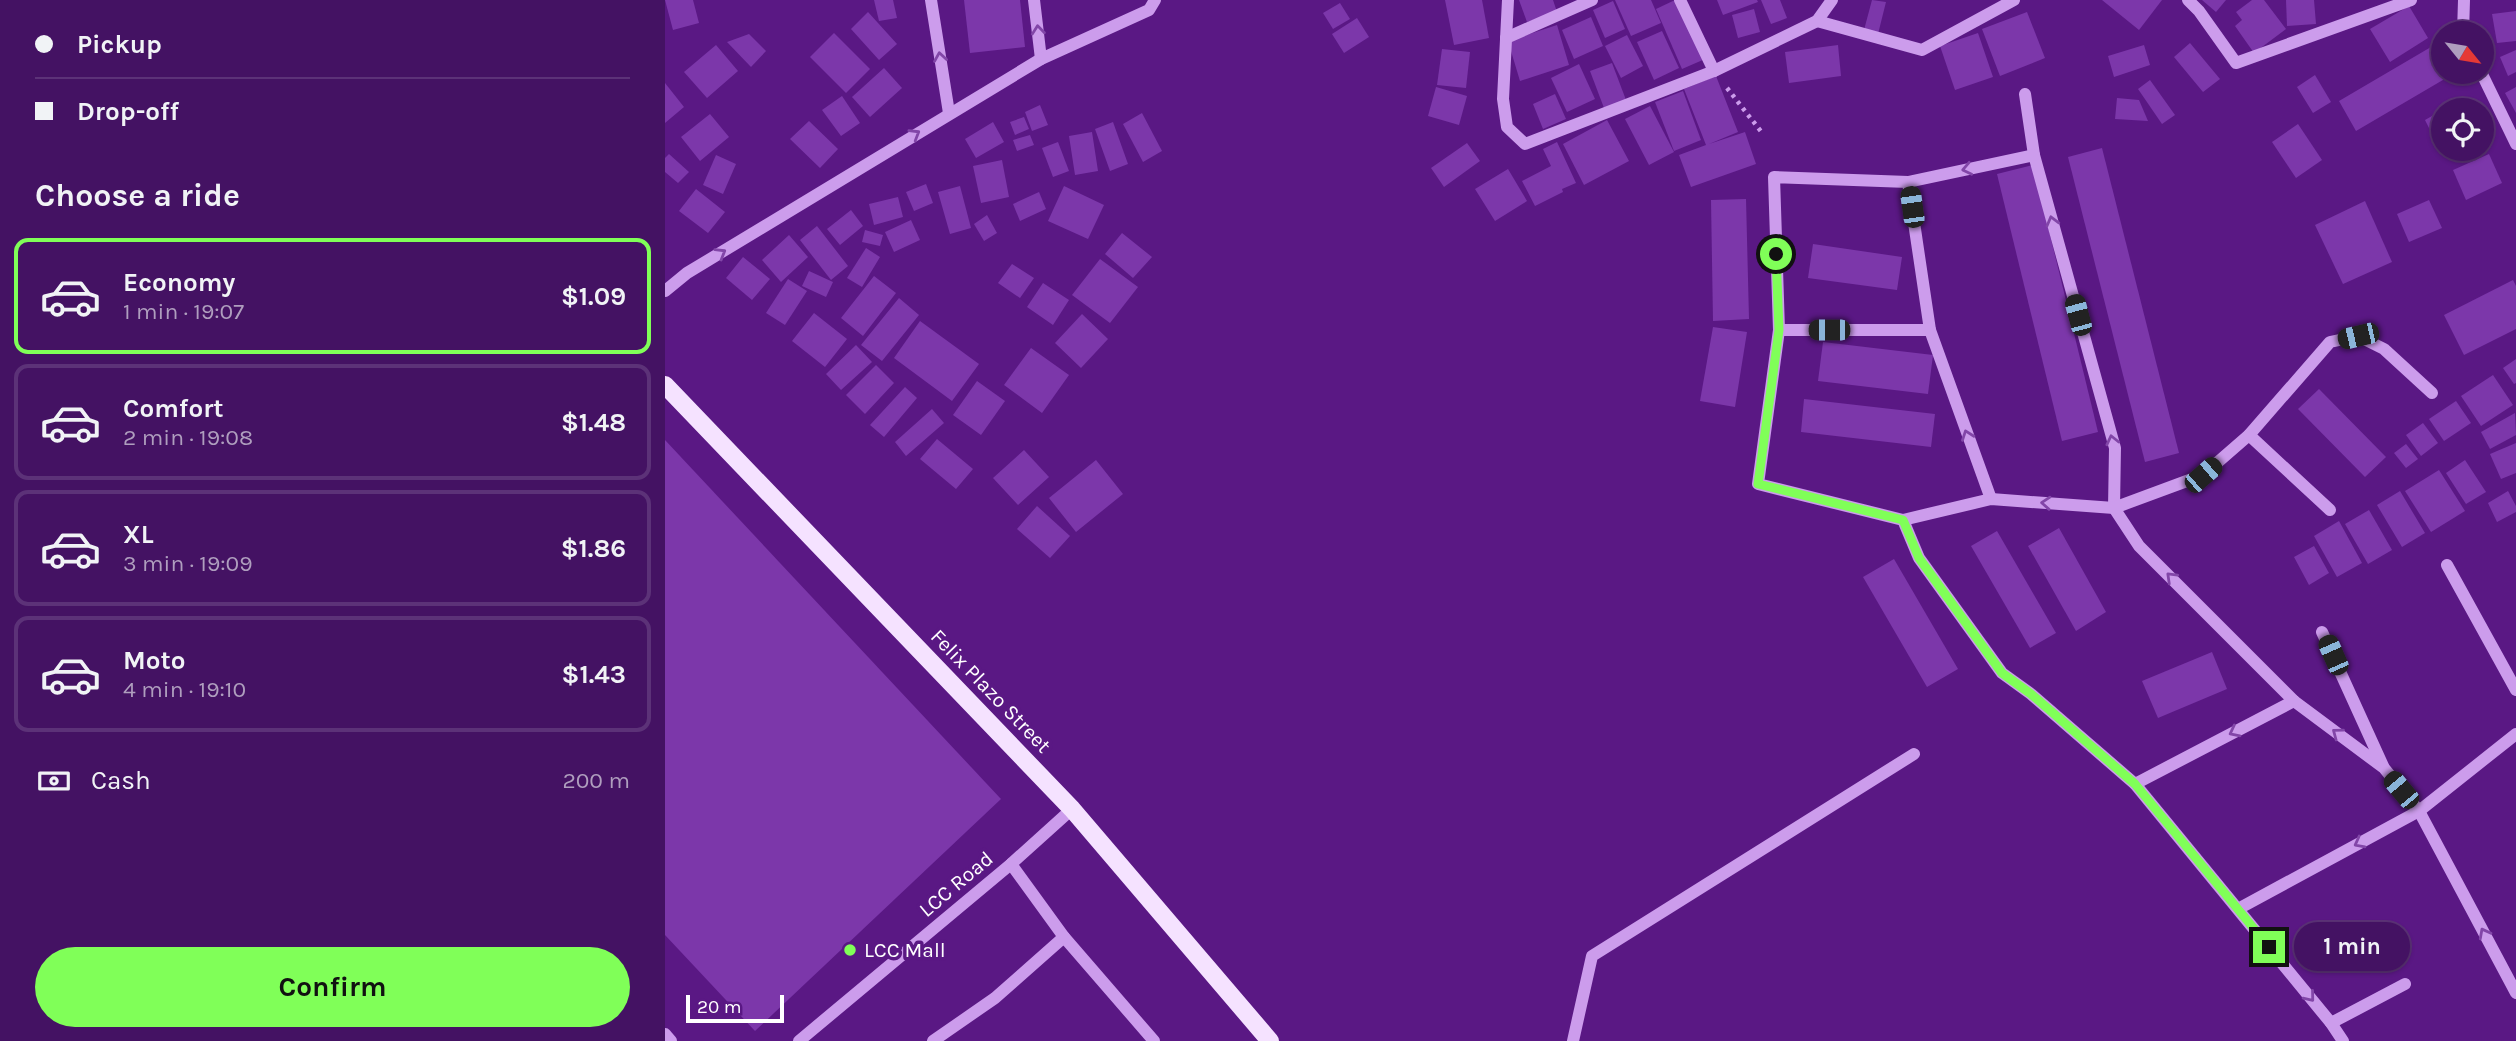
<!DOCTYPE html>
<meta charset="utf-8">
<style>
body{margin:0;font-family:Karla,sans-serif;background:#4b1b69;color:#f1f3f6;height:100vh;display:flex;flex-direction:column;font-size:26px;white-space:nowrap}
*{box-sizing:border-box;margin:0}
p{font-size:23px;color:#af9ebe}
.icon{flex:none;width:38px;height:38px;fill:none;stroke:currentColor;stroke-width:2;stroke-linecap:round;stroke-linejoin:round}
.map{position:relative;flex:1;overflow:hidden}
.panel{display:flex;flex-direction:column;background:#441263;width:665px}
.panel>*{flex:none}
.top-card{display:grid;align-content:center;height:154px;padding:0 35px;background:#441263}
.needle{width:46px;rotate:120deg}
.fabs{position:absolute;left:1766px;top:21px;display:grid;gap:14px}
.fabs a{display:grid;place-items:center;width:63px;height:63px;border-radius:50%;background:#441263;box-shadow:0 2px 5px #0004,0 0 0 2px #5c3278;font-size:35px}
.scale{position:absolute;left:21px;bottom:18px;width:98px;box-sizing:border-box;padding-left:7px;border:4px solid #fff;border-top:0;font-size:19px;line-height:24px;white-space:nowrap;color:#fff;-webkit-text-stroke:5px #5a1884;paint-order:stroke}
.end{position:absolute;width:32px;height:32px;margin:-16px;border:9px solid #80ff58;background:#111;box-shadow:0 0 0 4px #111}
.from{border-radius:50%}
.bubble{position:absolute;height:49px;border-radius:24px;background:#441263;box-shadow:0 2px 5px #0004,0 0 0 2px #5c3278;font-size:23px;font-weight:700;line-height:49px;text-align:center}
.car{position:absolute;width:21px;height:42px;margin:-21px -10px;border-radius:9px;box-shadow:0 0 5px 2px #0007;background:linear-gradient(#222 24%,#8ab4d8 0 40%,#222 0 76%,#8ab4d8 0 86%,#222 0)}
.top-card b{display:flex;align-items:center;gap:24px;height:66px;font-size:26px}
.top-card b+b{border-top:2px solid #5c3278}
.top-card i{width:18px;height:18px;background:#f1f3f6}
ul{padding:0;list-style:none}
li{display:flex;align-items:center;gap:21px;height:116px;margin:0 14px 10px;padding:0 21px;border:4px solid #5c3278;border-radius:14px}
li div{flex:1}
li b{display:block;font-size:26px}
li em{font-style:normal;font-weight:700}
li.on{border-color:#80ff58}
li>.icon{width:63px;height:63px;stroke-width:1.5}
h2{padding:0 35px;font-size:32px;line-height:84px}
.pay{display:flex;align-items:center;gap:18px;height:77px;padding:0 35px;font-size:26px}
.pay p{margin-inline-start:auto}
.action{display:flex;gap:14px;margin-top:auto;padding:14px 35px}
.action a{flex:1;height:80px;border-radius:42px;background:#80ff58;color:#111;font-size:28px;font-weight:700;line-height:80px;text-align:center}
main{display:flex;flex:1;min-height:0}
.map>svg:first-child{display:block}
</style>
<main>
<section class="panel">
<div class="top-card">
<b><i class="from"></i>Pickup</b>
<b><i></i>Drop-off</b>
</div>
<h2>Choose a ride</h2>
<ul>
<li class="on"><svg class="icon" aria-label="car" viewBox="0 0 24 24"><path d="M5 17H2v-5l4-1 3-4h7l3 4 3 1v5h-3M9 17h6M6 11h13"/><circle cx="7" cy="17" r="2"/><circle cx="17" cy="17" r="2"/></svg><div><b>Economy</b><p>1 min · 19:07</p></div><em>$1.09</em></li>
<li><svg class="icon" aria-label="car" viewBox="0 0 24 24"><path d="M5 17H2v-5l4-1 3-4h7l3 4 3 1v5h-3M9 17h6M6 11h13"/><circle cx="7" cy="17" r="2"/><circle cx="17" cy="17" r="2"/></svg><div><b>Comfort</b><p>2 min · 19:08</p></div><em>$1.48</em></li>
<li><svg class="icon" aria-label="car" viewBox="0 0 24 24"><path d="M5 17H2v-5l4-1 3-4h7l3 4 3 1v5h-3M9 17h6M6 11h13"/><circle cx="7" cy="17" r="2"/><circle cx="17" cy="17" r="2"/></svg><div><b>XL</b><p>3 min · 19:09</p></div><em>$1.86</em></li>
<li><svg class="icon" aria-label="car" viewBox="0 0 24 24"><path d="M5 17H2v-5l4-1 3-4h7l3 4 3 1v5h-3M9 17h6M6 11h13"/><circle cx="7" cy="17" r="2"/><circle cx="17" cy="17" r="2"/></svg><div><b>Moto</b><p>4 min · 19:10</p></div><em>$1.43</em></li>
</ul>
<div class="pay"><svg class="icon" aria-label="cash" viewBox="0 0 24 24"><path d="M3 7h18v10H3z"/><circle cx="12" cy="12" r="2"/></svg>Cash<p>200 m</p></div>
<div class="action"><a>Confirm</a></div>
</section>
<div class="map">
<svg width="1851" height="1041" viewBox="0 0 1851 1041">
<rect width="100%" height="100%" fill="#5a1884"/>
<g fill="#7c37aa">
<path d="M0,0H28L34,23L8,30Z"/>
<path d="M209,0H228L232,18L214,21Z"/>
<path d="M299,0H355L360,47L305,53Z"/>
<path d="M780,0H817L824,38L789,45Z"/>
<path d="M854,0H888L892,12L862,22Z"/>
<path d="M950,0H986L996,23L966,36Z"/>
<path d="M1010,0L1040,59L1017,69L991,9Z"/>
<path d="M1052,0H1092L1093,2L1058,15Z"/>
<path d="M1096,0H1115L1122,18L1106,24Z"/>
<path d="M1207,0L1221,2L1213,34L1199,30Z"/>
<path d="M1437,0H1497L1474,30Z"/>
<path d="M1537,0H1561L1551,12Z"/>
<path d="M1587,0H1599L1621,29L1589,53L1570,26L1577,20L1571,12Z"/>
<path d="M1621,0H1649L1651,24L1622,26Z"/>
<path d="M948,1L960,29L940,38L928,10Z"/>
<path d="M675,3L685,19L668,29L658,13Z"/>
<path d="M1744,6L1763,38L1725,62L1705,29Z"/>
<path d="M1089,9L1095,32L1073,38L1067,15Z"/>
<path d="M1851,11V41L1832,43L1827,14Z"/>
<path d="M203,12L232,44L214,60L186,29Z"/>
<path d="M1362,12L1380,58L1335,76L1317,29Z"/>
<path d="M926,17L938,46L909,59L897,30Z"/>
<path d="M692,18L704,37L679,53L667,34Z"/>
<path d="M892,25L904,65L855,81L843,41Z"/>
<path d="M997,31L1014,68L989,80L972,42Z"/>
<path d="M169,33L205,69L181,93L145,57Z"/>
<path d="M1313,33L1328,77L1290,90L1275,46Z"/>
<path d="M84,34L101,51L86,67L62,42Z"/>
<path d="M962,35L978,66L956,78L940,46Z"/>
<path d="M1525,43L1555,79L1538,92L1509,57Z"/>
<path d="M51,45L73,71L42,98L19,72Z"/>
<path d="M1173,45L1176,76L1124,83L1120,52Z"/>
<path d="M1479,45L1485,65L1449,77L1443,56Z"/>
<path d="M1766,47L1778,68V72L1783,77L1691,131L1674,101Z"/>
<path d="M777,49L805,52L801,88L772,85Z"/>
<path d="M1851,50V72L1843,76L1835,57Z"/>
<path d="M947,63L961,100L939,108L925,71Z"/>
<path d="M914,64L930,99L902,112L886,78Z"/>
<path d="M219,68L237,88L205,117L187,97Z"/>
<path d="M1650,75L1666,102L1648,113L1632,87Z"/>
<path d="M1051,76L1073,132L1044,144L1080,132L1091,164L1026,187L1014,155L1041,145L1019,89Z"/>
<path d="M1485,80L1510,115L1497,124L1473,89Z"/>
<path d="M0,83L19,107L0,123Z"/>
<path d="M771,87L802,96L794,125L763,116Z"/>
<path d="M1851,87V113L1840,93Z"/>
<path d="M1018,91L1036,140L1009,151L990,102Z"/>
<path d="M890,94L901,119L878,129L868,104Z"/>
<path d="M177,96L195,123L176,136L157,110Z"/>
<path d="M1452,98L1474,100L1483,121L1450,119Z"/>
<path d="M1795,100L1801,110H1778V146L1774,148L1760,120Z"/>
<path d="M375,105L383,125L367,131L360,112Z"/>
<path d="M985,106L1009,152L984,165L960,119Z"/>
<path d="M477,113L497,151L478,162L458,124Z"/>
<path d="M45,114L64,137L35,161L16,137Z"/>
<path d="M359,117L364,129L350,135L345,122Z"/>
<path d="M942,120L964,161L919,185L898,144Z"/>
<path d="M144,121L173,149L155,168L125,139Z"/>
<path d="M328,122L339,142L311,158L300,139Z"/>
<path d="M448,122L463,164L445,171L430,129Z"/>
<path d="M1633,124L1657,160L1631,178L1607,142Z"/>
<path d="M427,132L433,171L410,175L404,136Z"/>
<path d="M365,135L369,145L352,151L348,140Z"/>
<path d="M393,142L404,171L388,177L377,148Z"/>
<path d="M892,142L911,183L897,189L898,192L870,206L857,181L886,166L878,149Z"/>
<path d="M802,143L815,161L779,187L766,168Z"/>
<path d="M1437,148L1514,453L1480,462L1403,157Z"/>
<path d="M4,154L24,172L13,183L0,172V158Z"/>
<path d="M1824,154L1837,183L1801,200L1788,170Z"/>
<path d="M51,155L71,164L58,194L38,185Z"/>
<path d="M337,160L344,197L316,203L308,166Z"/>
<path d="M1368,165L1433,432L1397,441L1332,174Z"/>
<path d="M843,169L862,201L830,221L810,189Z"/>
<path d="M261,184L268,203L249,211L241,192Z"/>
<path d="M295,186L306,228L285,234L273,192Z"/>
<path d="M399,186L439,205L423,239L383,221Z"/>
<path d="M31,189L60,212L43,233L14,211Z"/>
<path d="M374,192L381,209L355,221L348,204Z"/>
<path d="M233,197L238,217L209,225L204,204Z"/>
<path d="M1081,199L1084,319L1048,321L1046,200Z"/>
<path d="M1764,200L1777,228L1744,242L1732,214Z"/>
<path d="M1700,201L1727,262L1678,284L1650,225Z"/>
<path d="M186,210L198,226L175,245L162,229Z"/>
<path d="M322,215L332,233L319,241L309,224Z"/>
<path d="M246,220L255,240L229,252L220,232Z"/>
<path d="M152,226L183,266L166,280L135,240Z"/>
<path d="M200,230L218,235L215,246L197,242Z"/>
<path d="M457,233L487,257L468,278L440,254Z"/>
<path d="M124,235L143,257L116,282L97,260Z"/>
<path d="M1148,244L1237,257L1232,290L1143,278Z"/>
<path d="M201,248L215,257L197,287L182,278Z"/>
<path d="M78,257L105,279L87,300L61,278Z"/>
<path d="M435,259L473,287L445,323L407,295Z"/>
<path d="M347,264L369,278L355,298L333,283Z"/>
<path d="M144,271L168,282L161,297L137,286Z"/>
<path d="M209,276L231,293L198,336L176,318Z"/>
<path d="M123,279L142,291L120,325L101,313Z"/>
<path d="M1848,280L1851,286V329L1799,355L1779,315Z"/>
<path d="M378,283L404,300L388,325L362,307Z"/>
<path d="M234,298L254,315L217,361L196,345Z"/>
<path d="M149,313L182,339L160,367L127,341Z"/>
<path d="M417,314L443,339L416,368L390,343Z"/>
<path d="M255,321L314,364L287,401L229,358Z"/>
<path d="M1048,327L1082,332L1070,407L1035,401Z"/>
<path d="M1158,342L1268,355L1263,394L1153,381Z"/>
<path d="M191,345L207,362L176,390L161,374Z"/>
<path d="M366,348L404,375L377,413L339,385Z"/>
<path d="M1851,359V383L1849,384L1838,368Z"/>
<path d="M211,365L229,383L200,414L181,395Z"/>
<path d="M1828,375L1848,405L1816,426L1796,396Z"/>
<path d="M312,381L340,401L316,435L288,415Z"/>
<path d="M240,387L252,398L219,437L205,425Z"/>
<path d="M1654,389L1721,457L1700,477L1633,409Z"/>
<path d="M1139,399L1270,414L1266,447L1136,432Z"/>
<path d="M1791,401L1806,423L1779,441L1764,419Z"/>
<path d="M267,409L279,423L241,456L230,442Z"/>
<path d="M1850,413L1851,435L1825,449L1816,432Z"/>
<path d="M1758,423L1773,443L1756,456L1741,435Z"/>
<path d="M272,439L308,469L291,489L255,459Z"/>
<path d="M0,440L336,799L90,1031L0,935Z"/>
<path d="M1851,443V473L1836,479L1825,454Z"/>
<path d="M1741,444L1753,459L1741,468L1729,453Z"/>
<path d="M359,450L384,477L353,505L328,478Z"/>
<path d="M431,460L458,494L411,532L384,498Z"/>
<path d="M1800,460L1821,492L1801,504L1781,473Z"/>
<path d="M1774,470L1800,511L1766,532L1740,491Z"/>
<path d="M1735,491L1760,533L1737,547L1712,505Z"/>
<path d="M1843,491L1851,506V512L1832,522L1823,503Z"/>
<path d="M372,506L405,536L385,558L352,529Z"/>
<path d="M1704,510L1727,550L1703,564L1680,524Z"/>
<path d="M1674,521L1697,563L1672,577L1649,536Z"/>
<path d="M1394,528L1441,612L1411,631L1363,546Z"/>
<path d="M1332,531L1391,633L1365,648L1306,546Z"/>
<path d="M1649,546L1664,573L1644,585L1629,557Z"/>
<path d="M1229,559L1293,669L1262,687L1198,577Z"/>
<path d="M1547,652L1562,689L1493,718L1477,681Z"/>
</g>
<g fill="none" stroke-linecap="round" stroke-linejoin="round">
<path stroke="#cc9cec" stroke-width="4.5" stroke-dasharray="3.5 5" stroke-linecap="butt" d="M1062,88L1098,134"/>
<g stroke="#cc9cec" stroke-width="12">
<path d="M266,0L284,113"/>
<path d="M369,0L376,59"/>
<path d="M843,0L838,99L842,127L860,144L1049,71L1152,21L1167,0"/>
<path d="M1015,0L1049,71"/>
<path d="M1523,0L1534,11L1571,63L1746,0"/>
<path d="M1152,21L1257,50L1349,0"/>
<path d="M1798,33L1799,0"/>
<path d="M841,38L927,0"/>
<path d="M1816,72L1851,144"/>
<path d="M1360,94L1369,155L1450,448L1449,508L1474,546L1629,701L1719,768L1754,811L1851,993"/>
<path d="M1369,155L1243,182L1109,177L1114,330L1093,484L1238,520L1326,499L1449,508L1538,475L1584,435L1665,342L1693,336L1719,349L1767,393"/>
<path d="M1243,182L1265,330L1326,499"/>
<path d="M0,291L22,273L376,59L484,10L490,0"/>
<path d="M1114,330H1265"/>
<path d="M1584,435L1665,510"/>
<path d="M1238,520L1254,558L1337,673L1366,694L1470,784L1666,1023L1678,1041"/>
<path d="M1782,565L1851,690"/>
<path d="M1657,632L1718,766"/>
<path d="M1470,784L1629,701"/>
<path d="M346,864L399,937"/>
<path d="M1573,909L1754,811L1851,734"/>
<path d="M1666,1023L1740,984"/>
<path d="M0,1034L6,1041"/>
<path d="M134,1041L346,864L407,809"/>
<path d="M268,1041L330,998L399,937L489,1041"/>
<path d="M908,1041L927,956L1249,754"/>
</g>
<path stroke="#f5e2ff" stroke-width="18" d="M0,385L407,809L605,1041"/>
</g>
<defs><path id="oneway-chevron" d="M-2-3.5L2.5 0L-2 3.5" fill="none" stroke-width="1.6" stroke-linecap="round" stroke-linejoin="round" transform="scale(1.75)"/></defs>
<g stroke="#8246a8">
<use href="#oneway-chevron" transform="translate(373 30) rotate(-96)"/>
<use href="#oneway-chevron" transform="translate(275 57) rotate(-99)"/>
<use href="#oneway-chevron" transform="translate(250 134) rotate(-31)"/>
<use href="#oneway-chevron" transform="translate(1302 169) rotate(168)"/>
<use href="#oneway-chevron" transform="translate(1387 221) rotate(-105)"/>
<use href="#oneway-chevron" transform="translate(56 253) rotate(-31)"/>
<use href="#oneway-chevron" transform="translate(1302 435) rotate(-110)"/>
<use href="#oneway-chevron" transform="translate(1447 440) rotate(-103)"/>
<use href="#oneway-chevron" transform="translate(1381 503) rotate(-176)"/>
<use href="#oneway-chevron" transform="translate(1506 577) rotate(-136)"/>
<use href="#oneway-chevron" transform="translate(1569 732) rotate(153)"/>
<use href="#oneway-chevron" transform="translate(1672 733) rotate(-143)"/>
<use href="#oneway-chevron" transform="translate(1694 843) rotate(152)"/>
<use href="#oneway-chevron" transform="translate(1819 933) rotate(-118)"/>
<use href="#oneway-chevron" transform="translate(1645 997) rotate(51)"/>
</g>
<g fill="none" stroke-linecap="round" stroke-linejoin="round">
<path stroke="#80ff58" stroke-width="9" d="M1111,254L1114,330L1093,484L1238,520L1254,558L1337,673L1366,694L1470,784L1604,947"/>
</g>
<circle fill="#80ff58" stroke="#5a1884" stroke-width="2.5" cx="185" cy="950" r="7"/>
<g text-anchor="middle" stroke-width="7" stroke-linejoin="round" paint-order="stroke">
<g font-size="21" fill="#fff" stroke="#5a1884">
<text transform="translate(326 691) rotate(46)" y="7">Felix Plazo Street</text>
<text transform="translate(291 884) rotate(-40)" y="7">LCC Road</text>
</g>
<g font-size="21" fill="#fff" stroke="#5a1884" text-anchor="start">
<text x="199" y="957">LCC Mall</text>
</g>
</g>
</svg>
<div class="fabs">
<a><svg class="needle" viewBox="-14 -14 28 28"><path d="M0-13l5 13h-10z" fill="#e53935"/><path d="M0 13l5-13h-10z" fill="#af9ebe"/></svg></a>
<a><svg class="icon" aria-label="locate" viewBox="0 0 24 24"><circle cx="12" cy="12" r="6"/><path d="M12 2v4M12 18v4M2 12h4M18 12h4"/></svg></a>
</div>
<div class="scale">20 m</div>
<i class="end from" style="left:1111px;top:254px"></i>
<i class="end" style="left:1604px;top:947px"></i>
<div class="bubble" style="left:1629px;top:922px;width:116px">1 min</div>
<i class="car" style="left:1247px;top:207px;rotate:352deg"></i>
<i class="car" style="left:1413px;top:315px;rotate:345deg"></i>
<i class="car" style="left:1164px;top:330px;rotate:270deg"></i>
<i class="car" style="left:1693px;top:336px;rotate:257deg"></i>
<i class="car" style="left:1538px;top:475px;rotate:49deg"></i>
<i class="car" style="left:1668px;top:655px;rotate:336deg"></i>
<i class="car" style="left:1736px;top:790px;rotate:320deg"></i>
</div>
</main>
